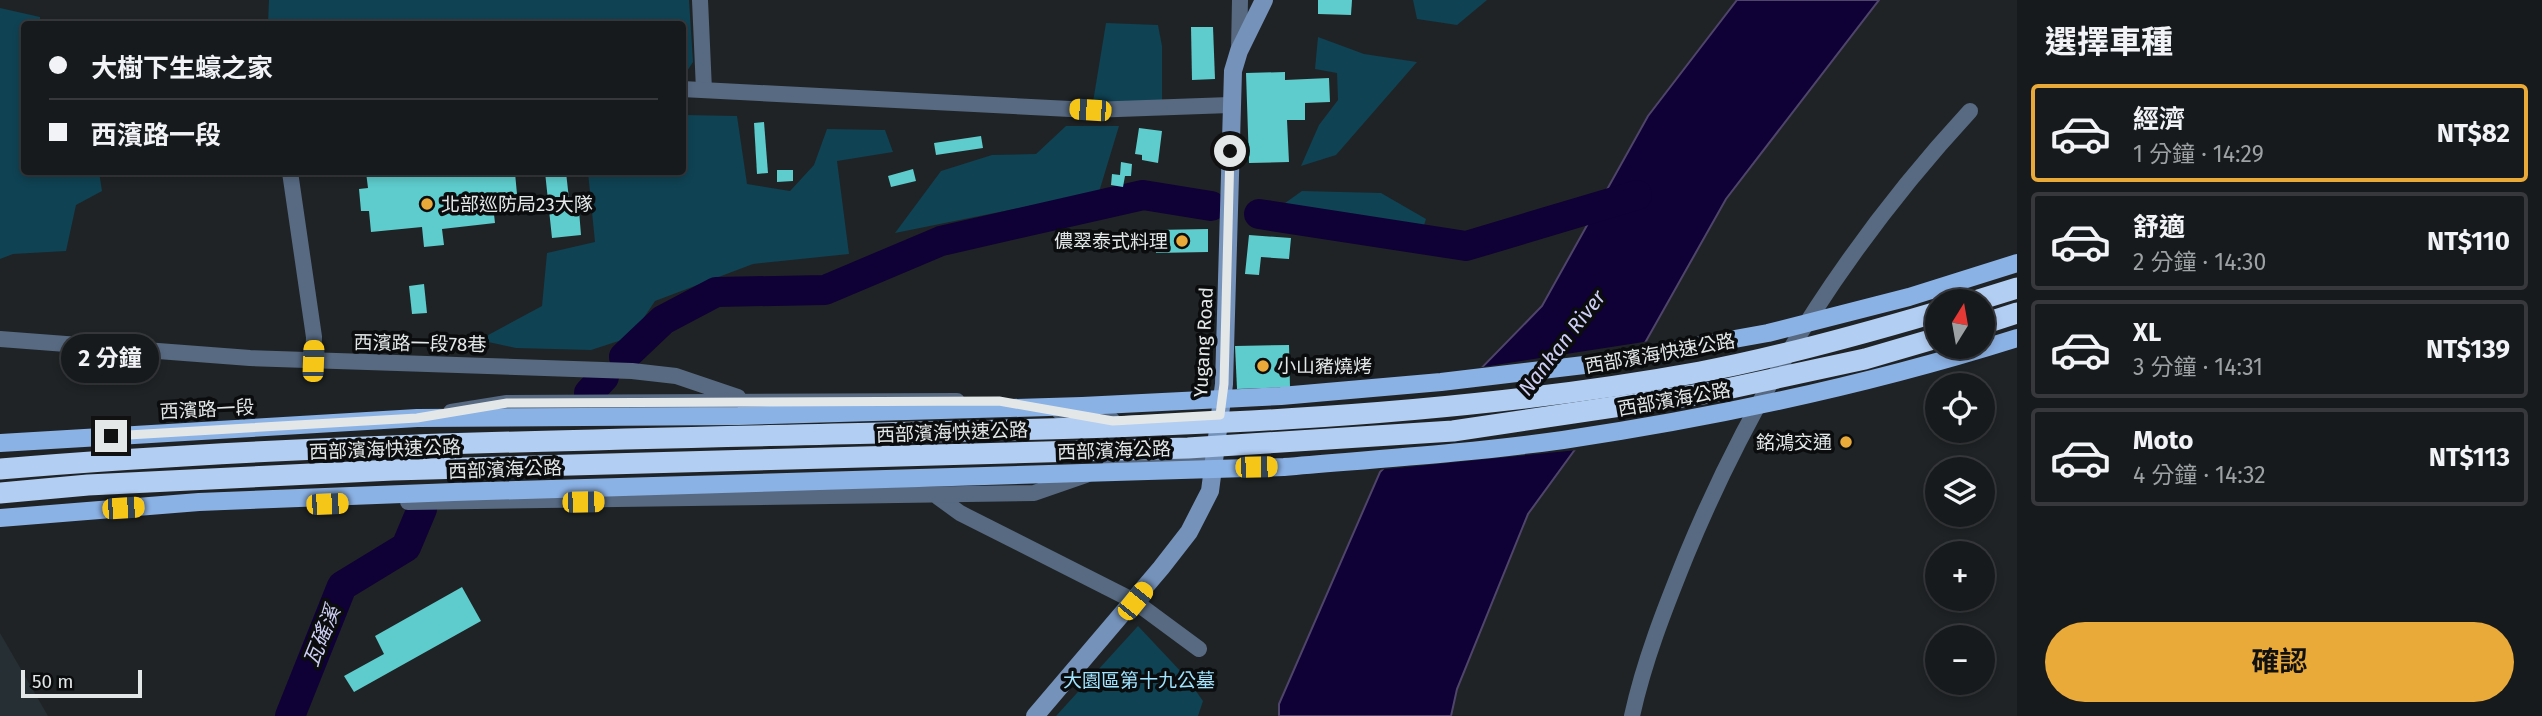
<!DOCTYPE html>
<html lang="zh-TW">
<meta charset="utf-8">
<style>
body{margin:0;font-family:"Fira Sans","Noto Sans TC",sans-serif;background:#202325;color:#f1f3f6;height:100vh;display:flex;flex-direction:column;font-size:26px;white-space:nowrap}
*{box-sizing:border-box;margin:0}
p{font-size:23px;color:#9ea1a3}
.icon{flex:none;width:38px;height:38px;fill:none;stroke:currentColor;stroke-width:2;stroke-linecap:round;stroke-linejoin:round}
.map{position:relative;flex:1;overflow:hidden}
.sheet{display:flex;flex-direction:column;background:#171a1c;width:525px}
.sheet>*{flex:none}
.banner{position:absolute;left:21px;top:21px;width:665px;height:154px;border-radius:7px;box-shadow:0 4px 10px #0003,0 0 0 2px #36383b;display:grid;align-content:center;height:154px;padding:0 28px;background:#171a1c}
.needle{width:46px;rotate:11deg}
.controls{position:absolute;left:1925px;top:289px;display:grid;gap:14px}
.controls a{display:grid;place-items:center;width:70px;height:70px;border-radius:50%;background:#171a1c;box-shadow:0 4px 10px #0003,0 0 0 2px #36383b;font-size:35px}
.scale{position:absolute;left:21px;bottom:18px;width:121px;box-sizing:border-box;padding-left:7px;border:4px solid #e4e7e8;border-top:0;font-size:19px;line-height:24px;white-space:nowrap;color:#e4e7e8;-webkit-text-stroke:5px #0a0c0d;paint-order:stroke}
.end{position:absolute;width:32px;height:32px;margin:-16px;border:9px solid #e4e7e8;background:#111;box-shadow:0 0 0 4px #111}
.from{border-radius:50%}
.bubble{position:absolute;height:49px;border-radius:24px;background:#171a1c;box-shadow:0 4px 10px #0003,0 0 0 2px #36383b;font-size:23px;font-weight:700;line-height:49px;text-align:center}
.car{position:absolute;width:21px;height:42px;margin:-21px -10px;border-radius:9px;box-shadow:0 0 5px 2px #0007;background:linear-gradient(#f5c518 24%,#345 0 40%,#f5c518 0 76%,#345 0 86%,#f5c518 0)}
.banner b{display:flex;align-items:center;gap:24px;height:66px;font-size:26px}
.banner b+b{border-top:2px solid #36383b}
.banner i{width:18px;height:18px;background:#f1f3f6}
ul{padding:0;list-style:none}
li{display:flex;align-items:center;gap:21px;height:98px;margin:0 14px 10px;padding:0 14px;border:4px solid #36383b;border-radius:7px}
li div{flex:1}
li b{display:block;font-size:26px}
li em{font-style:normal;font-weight:700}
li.selected{border-color:#eaaa39}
li>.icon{width:63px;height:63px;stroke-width:1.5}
h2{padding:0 28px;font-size:32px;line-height:84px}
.action{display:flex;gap:14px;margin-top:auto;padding:14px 28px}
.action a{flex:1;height:80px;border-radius:42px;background:#eaaa39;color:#111;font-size:28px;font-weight:700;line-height:80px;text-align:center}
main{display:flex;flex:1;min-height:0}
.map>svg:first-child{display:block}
</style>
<main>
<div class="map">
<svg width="2017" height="716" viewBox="0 0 2017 716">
<rect width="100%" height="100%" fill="#1f2325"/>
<path fill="#252f34" d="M0,633L48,716H0Z"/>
<g fill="#0f4253">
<path d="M269,0H689L693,62L683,77L682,24H268Z"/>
<path d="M1413,0H1487L1457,25L1417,19Z"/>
<path d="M0,8L40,17V24H24V172H99L102,191L76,205L66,251L13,254L0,259Z"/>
<path d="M1106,23L1158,25L1162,46V101L1093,102Z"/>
<path d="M1318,37L1364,54L1417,62L1336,155L1301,166L1319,125L1338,100L1337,73L1315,69Z"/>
<path d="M683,115L737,116L747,184L790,191L814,165L827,129L885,130L893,152L837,161L849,254L753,264L655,301L631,337L591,350L516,348L479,340L542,306L547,253L595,242L588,172H682Z"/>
<path d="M1066,126H1119L1099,192L895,233L941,171L992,155L1036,154Z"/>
<path d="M1302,191L1381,193L1426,219L1422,232L1278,208Z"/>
<path d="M1138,626L1186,677L1203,701L1198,716H1056Z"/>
</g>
<path fill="#0f0036" stroke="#4f456b" stroke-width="2" d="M1737,0H1879L1726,199L1619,389L1528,514L1457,689L1451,716H1279V704L1380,472L1542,306L1648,116Z"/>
<path fill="#1f2325" d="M1650,341L1622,391L1578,450L1377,470L1476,368Z"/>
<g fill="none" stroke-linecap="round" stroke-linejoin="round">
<g stroke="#0f0036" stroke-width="30">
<path d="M1259,214L1466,246L1637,195"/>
<path d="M624,357L663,320L716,292L825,290L941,241L1143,195L1211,206"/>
<path d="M589,393L604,377"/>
<path d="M290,716L342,586L406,547L422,509"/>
</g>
</g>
<g fill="#5ecbcc">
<path d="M1318,0H1352L1351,15L1318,14Z"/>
<path d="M1191,27H1213L1215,79L1192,80Z"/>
<path d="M1285,72V80L1329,78L1330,102L1305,103V120H1287L1289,162L1249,163L1246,73Z"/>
<path d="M764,122L768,173L757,174L754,123Z"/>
<path d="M1139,128L1162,131L1158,163L1142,160V155L1135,154Z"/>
<path d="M981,136L983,148L936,155L934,143Z"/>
<path d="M1121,162L1132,164L1131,176H1125L1123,187L1111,185L1112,174L1120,175Z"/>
<path d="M913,169L916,181L891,187L888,176Z"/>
<path d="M777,170H793V181L777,182Z"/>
<path d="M366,172H491L492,175L515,173L517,194L492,197L495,223L442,229L444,245L424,247L422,227L371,232L369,211H361L359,189L368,188Z"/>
<path d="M545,172H566L569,199L578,198L581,235L552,238Z"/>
<path d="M1208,229V252L1156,253L1155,230Z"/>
<path d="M1249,235L1291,238L1289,259L1261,257L1259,275L1245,274Z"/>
<path d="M424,284L427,313L412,314L409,286Z"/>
<path d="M1289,345L1290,387L1237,389L1235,346Z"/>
<path d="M462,587L481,621L354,692L344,676L384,654L375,636Z"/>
</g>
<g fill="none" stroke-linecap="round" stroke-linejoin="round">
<g stroke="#576a82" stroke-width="16">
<path d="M700,0L704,90"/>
<path d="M1239,51L1240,0"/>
<path d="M682,89L1090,110L1230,105"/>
<path d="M290,172L314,337L313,361"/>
<path d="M0,339L250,358L632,371L676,376L738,397"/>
<path d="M1059,411L1112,420"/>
<path d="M451,412L507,403L957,401"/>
<path d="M1110,466L1215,458"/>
<path d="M938,497L960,513L1134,601L1199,649"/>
<path d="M408,502L1034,493L1086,475"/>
<path d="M1632,716C1644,661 1665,608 1686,556C1755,389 1848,243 1970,111"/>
</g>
<path stroke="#7592ba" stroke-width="18" d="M1035,716L1161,568L1189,532L1210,491L1224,384L1233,71L1239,51L1264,0"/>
<g stroke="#8bb2e5" stroke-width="18">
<path d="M0,443L417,418L738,416L1082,406L1281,396L1441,382L1601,363L1768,333L1909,297L2017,263"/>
<path d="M0,518L199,502L454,492L1284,467C1377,459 1470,453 1563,440C1717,417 1868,385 2017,338"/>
</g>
<g stroke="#b2cef3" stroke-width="21">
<path d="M1975,301L2017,288"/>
<path d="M1983,324L2017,313"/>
<path d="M0,469C293,444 587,440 880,433C1154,427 1431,421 1700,372C1780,357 1859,335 1937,312"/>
<path d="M0,493L88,485L393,470L1188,448L1453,431L1708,393L1865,359L1937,338"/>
</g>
</g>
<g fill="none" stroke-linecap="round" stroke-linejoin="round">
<path stroke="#e4e7e8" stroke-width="9" d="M111,436L417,418L507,403L999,401L1113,421L1220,415L1224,384L1230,151"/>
</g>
<g fill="#eaaa39" stroke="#0a0c0d" stroke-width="2.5">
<circle cx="427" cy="204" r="7"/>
<circle cx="1182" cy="241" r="7"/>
<circle cx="1263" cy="366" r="7"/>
<circle cx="1846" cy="442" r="7"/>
</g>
<g text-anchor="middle" stroke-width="7" stroke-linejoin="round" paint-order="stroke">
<g font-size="19" fill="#e4e7e8" stroke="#0a0c0d" text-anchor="start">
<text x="441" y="211">北部巡防局23大隊</text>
<text x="1168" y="248" text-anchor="end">儂翠泰式料理</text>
<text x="1277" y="373">小山豬燒烤</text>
<text x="1832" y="449" text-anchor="end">銘鴻交通</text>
</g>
<g font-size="19" fill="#e4e7e8" stroke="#0a0c0d">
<text transform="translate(1203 342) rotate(-87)" y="7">Yugang Road</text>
<text transform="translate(420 343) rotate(1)" y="7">西濱路一段78巷</text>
<text transform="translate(1660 353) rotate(-10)" y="7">西部濱海快速公路</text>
<text transform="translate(1674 399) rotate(-10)" y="7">西部濱海公路</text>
<text transform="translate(207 409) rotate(-3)" y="7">西濱路一段</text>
<text transform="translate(952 432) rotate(-2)" y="7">西部濱海快速公路</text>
<text transform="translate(385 449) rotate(-2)" y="7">西部濱海快速公路</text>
<text transform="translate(1114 450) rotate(-2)" y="7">西部濱海公路</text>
<text transform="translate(505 469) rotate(-2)" y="7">西部濱海公路</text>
</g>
<g font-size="19" fill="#9fe3ff" stroke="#0a0c0d">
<text x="1139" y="687">大園區第十九公墓</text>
</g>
<g font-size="21" font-style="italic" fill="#cecef4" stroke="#0a0c0d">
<text transform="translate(1562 343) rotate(-52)" y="7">Nankan River</text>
<text transform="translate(322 636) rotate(-68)" y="7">瓦磘溪</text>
</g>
</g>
</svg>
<div class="controls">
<a><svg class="needle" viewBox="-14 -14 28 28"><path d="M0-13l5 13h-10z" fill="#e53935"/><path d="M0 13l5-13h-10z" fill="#9ea1a3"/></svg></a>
<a><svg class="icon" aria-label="locate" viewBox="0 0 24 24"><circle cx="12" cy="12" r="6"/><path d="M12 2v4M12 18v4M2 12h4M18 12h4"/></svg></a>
<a><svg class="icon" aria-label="layers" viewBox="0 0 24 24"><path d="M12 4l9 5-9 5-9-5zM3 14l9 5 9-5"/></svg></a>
<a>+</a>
<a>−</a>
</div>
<div class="scale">50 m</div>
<i class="end from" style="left:1230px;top:151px"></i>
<i class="end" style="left:111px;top:436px"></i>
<div class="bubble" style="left:61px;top:334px;width:98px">2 分鐘</div>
<i class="car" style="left:1090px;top:110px;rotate:274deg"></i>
<i class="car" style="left:313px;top:361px;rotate:2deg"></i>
<i class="car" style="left:1256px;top:467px;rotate:89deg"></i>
<i class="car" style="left:583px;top:502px;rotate:89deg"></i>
<i class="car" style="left:327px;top:504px;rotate:88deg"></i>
<i class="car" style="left:123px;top:508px;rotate:86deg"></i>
<i class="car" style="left:1135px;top:601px;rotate:39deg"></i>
<div class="banner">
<b><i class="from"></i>大樹下生蠔之家</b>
<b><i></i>西濱路一段</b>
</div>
</div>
<section class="sheet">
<h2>選擇車種</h2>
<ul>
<li class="selected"><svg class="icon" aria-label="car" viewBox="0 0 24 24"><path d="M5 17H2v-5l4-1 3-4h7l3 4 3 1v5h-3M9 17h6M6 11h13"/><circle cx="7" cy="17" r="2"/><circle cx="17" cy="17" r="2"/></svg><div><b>經濟</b><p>1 分鐘 · 14:29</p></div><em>NT$82</em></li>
<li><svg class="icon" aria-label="car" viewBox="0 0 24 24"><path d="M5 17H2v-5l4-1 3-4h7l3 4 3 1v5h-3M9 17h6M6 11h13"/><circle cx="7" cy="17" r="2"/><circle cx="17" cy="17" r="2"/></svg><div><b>舒適</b><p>2 分鐘 · 14:30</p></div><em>NT$110</em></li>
<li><svg class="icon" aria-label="car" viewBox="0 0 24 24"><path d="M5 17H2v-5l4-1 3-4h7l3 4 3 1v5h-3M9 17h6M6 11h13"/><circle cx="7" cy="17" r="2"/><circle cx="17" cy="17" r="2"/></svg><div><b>XL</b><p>3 分鐘 · 14:31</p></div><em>NT$139</em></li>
<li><svg class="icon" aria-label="car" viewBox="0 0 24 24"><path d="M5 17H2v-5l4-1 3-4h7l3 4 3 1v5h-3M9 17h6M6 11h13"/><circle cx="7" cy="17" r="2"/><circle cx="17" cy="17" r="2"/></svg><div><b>Moto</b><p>4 分鐘 · 14:32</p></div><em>NT$113</em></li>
</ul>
<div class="action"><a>確認</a></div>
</section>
</main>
